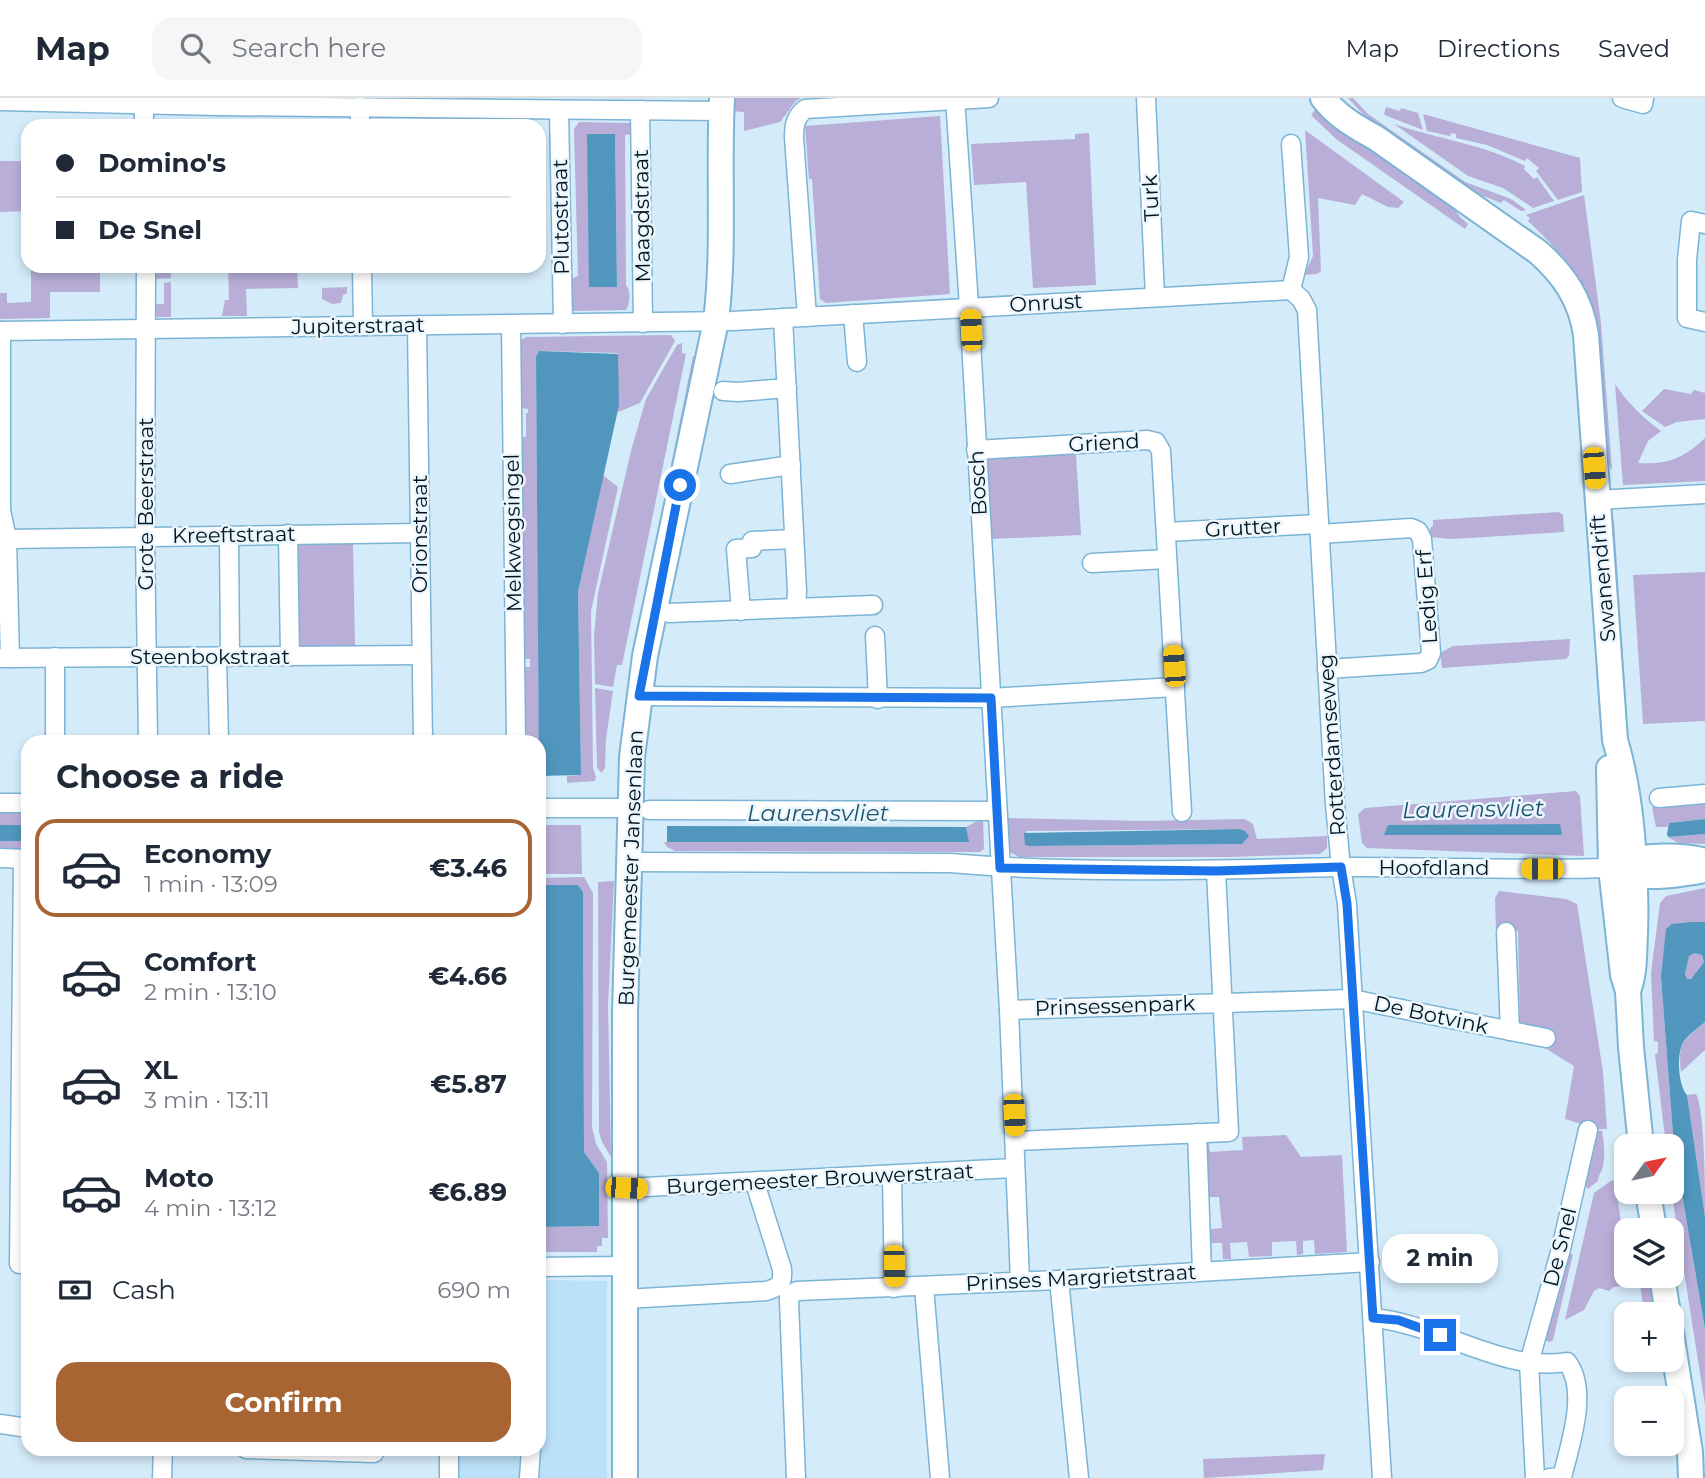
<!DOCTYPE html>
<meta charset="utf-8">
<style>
body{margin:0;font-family:Montserrat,sans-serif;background:#f6f6f7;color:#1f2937;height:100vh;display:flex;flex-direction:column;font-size:26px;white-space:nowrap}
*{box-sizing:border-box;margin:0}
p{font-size:23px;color:#747a83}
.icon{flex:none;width:38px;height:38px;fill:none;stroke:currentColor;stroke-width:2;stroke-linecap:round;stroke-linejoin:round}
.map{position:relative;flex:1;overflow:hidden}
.drawer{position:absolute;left:21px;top:637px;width:525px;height:721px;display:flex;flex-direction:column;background:#fff;border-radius:21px;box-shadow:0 4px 10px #0003}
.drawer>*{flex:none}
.guide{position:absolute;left:21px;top:21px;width:525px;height:154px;border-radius:21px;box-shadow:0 4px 10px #0003;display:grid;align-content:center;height:154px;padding:0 35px;background:#fff}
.needle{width:46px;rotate:57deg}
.controls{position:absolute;left:1614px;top:1036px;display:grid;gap:14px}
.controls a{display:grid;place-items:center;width:70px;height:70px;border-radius:14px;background:#fff;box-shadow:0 4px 10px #0003;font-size:35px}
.end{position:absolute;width:32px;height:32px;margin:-16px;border:9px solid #1a73e8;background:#fff;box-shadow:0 0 0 4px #fff}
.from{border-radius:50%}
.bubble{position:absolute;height:49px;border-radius:21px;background:#fff;box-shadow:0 4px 10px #0003;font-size:23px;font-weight:700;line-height:49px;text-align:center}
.car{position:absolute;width:21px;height:42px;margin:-21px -10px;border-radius:9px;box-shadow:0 0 5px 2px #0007;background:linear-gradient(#f5c518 24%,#345 0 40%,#f5c518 0 76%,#345 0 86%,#f5c518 0)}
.guide b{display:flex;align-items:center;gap:24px;height:66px;font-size:26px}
.guide b+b{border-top:2px solid #e0e1e3}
.guide i{width:18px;height:18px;background:#1f2937}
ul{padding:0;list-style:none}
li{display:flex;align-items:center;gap:21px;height:98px;margin:0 14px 10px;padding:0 21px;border:4px solid transparent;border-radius:21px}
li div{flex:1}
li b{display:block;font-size:26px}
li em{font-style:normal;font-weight:700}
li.selected{border-color:#a86533}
li>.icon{width:63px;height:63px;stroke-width:1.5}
h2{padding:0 35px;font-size:32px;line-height:84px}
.pay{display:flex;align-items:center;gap:18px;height:77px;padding:0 35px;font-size:26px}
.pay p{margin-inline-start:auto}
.primary-button{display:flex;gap:14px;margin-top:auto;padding:14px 35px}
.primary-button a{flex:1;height:80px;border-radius:21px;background:#a86533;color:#fff;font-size:28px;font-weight:700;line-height:80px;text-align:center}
header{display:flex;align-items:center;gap:42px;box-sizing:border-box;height:98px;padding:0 35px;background:#fff;border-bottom:2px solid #e0e1e3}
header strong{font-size:33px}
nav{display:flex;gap:38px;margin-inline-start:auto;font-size:24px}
.search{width:490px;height:63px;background:#f6f6f7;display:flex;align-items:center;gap:18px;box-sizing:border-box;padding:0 24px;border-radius:21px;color:#747a83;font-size:26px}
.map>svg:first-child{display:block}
</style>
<header>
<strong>Map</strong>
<div class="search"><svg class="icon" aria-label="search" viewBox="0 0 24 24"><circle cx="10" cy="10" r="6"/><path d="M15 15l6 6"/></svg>Search here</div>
<nav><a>Map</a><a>Directions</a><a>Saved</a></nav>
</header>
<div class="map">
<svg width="1705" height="1380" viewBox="0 0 1705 1380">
<rect width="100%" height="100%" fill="#d4ebf9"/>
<path fill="#bbe1f9" d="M539,1182L607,1183V1380H459L458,1351H539Z"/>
<g fill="#b8aed7" fill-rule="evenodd">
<path d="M730,0H801L796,3L780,24L744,33V14L729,13Z"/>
<path d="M1348,0H1353L1368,16L1465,84L1511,101L1526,112L1521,113L1504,102L1501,105L1476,95L1363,16Z"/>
<path d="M1321,5L1449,104L1460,119L1468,126L1465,131L1336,41L1311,17Z"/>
<path d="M1386,9L1400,13L1401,10L1418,15L1423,32L1387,18L1384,16Z"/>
<path d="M1423,16L1580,60L1582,94L1558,102L1536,73L1539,70L1527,60L1525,63L1487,47L1456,40V36L1451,35L1450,38L1427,33Z"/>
<path d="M940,18L950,196L826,205L820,201L812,81H809L805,28Z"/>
<path d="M579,24L632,25V36L625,37L626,187C631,193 630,206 626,212L571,213L569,182L578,178L574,31ZM615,36L617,189L587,37Z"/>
<path d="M1394,26C1437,41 1484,46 1525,68L1524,71L1534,81L1537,79L1554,103L1533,110L1503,90L1468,78Z"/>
<path d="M1305,32L1404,104L1398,110L1388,109L1362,96L1355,107L1318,100L1321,173L1317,176L1304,177L1313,158Z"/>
<path d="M1089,35L1096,187L1033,190L1026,84L974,87L971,46L1075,41V36Z"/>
<path d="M0,63H28V113L0,114Z"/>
<path d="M1584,97L1601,225L1612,372L1607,365L1598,226C1586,183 1560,153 1528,123L1530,120L1526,117Z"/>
<path d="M31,168H100V194H50V220L0,221V195H7V205L31,204Z"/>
<path d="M153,168H170L171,180L153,181Z"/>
<path d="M228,168H297L298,190L246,191L247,218H222L225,202H229Z"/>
<path d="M171,184V219H157L153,206H164V185Z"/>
<path d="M347,189V195L343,197L341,205L332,206L322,201V190Z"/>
<path d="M671,237L675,243L640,305L618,314V255L539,253L536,257L539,644H524L523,569H530V561H523L521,339H526V315H528V311L521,310L520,243L526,239Z"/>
<path d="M682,245V255L686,256L622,567H617L613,589L595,586L594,538L598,495L631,353L646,301L677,247Z"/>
<path d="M693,258L699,259L656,468L651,467Z"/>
<path d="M1615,286C1628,305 1642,319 1661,333L1648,343L1638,365C1668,367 1684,360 1705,340V383L1623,387Z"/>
<path d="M1664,291L1691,296L1694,292L1705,295V321L1677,324L1665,329L1642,313Z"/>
<path d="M1063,348L1064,357H1076L1081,437L991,441L986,361H997L996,355Z"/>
<path d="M603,377L618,389L591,513L593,670L596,679L595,683L567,685V678L581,677L578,494Z"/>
<path d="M1559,414L1563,417L1564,434L1452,441L1430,439V430L1433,428V422Z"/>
<path d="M1609,423H1614L1630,663L1643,726H1635L1624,662Z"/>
<path d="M295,445H353L355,549H296Z"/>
<path d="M1705,474V623L1643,626L1633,477Z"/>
<path d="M1570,541L1569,558L1566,561L1442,570L1440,555L1453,548Z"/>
<path d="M595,590L613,593L606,641L605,670L601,675L597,669Z"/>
<path d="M1576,693L1580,698L1584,758L1367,750L1362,745L1358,716L1365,710Z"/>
<path d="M1705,703V721L1669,725L1667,729H1656L1652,709Z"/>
<rect x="0" y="710" width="28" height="17"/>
<path d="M983,720L984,751L980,754L675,753L667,749L664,744H968L966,729Z"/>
<path d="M1007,720L1144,723L1245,721L1253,726L1257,741L1327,738V750L1320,756L1230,759H1019L1010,754ZM1239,731L1247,738L1242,746L1029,748L1026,733Z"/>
<path d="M539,727H581L582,776H539Z"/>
<path d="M1705,736V746L1678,745L1668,739Z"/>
<rect x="0" y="743" width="28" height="12"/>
<path d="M584,779L593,795L592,1029L596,1046L607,1064L608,1140H602V1148H597V1154H539V780ZM544,787H578L583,794L584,1054L599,1075L598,1128L543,1129L541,790Z"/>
<path d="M614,783L608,907L611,1059L602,1044L599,1034L598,784Z"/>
<path d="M1705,790V824H1692L1661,879L1674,1049L1705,1231V1307L1671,1091V1048H1666L1655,956L1658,955V944L1654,943L1651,875L1660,805L1666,798Z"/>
<path d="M1499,793L1566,801L1577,806L1603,974L1607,1031H1597L1565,1021L1574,968L1545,950L1547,935L1520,929L1518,833L1505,831L1496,835L1495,800Z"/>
<path d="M1693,855L1702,857L1704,864L1691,881H1687L1685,876L1689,857Z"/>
<path d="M1705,924V952L1681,974C1678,943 1682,944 1705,924Z"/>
<path d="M1696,996C1705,1012 1705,1095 1705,1119L1687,997Z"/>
<path d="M1597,1032L1602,1033C1604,1044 1606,1061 1602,1072C1600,1075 1598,1079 1598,1083L1588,1091L1584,1085Z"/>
<path d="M1286,1037L1301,1059L1342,1057L1347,1154L1315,1156L1314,1142L1303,1143V1156L1297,1157L1296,1143L1272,1144V1158L1249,1159L1247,1144L1230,1145L1231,1161H1223L1222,1145H1211L1212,1162H1206L1204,1132L1222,1130L1219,1099H1206L1203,1045H1209L1210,1054L1243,1052L1242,1039Z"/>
<path d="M1612,1082L1615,1084L1626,1157V1178H1629L1630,1186L1614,1189L1609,1193L1599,1190L1594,1193L1584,1212L1565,1222L1594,1095Z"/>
<path d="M1566,1155L1573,1156L1553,1242L1550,1244L1544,1242Z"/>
<path d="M1639,1178H1653L1659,1216H1644Z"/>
<path d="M1325,1356L1323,1372L1204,1380L1203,1361Z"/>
</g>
<g fill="#5096bd" fill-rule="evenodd">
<path d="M587,36H615L617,189H589Z"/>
<path d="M539,253L618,256L619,307L578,494L581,677L539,678L536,258Z"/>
<path d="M1705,721V736L1668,739L1667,736L1669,725Z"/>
<path d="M1560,726L1562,736L1560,737H1384L1388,727Z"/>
<rect x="0" y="727" width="28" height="16"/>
<path d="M667,728L966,729L969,744H667Z"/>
<path d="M1239,731L1245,733L1249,738L1242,746L1029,748L1025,747L1024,735Z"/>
<path d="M543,787H578L583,794L584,1054L599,1075V1128L543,1129L541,789Z"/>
<path d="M1692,824H1705V924C1698,930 1689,936 1684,943C1676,954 1678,988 1687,997L1705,1119V1231L1674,1049L1661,879L1666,831L1672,826ZM1694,855L1702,857L1704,864L1691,881H1687L1685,876L1689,858Z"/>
</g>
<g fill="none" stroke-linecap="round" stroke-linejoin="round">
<g stroke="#7cb4d6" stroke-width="21">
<g id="street">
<path d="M955,0L969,208L1009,912L1020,1183"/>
<path d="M1146,0L1155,199"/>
<path d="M1622,0L1643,6L1644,0"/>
<path d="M0,3L218,8L721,13"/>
<path d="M144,6V28"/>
<path d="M360,9V28"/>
<path d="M559,12L563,226"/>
<path d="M640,12L643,225"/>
<path d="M1291,46L1299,159L1291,192L1301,201L1307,212L1335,707L1341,769L1347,806L1382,1380"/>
<path d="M1705,126L1691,123L1687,162V220L1705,224"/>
<path d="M146,168L145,439L148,644"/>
<path d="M362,168L363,228"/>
<path d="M853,216L857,264"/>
<path d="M807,219L794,40C794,27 795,20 805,11L989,0"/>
<path d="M783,220L797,493L796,510"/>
<path d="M511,226L516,644"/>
<path d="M417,228L423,644"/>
<path d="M0,233L732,223L1291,192"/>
<path d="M1,233V412L7,441L10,560"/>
<path d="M723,293L738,294L787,290"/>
<path d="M976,352L1147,342L1156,344L1161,353L1182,714"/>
<path d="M730,376L791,367"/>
<path d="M1596,402L1705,396"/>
<path d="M1166,434L1319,426"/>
<path d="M288,436L290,558"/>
<path d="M1320,436L1411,430L1418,433L1422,441L1431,555L1428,562L1421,565L1327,571"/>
<path d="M229,437L230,559"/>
<path d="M7,441L420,435"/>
<path d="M1092,465L1167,461"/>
<path d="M741,513L736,451L752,450V443L794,441"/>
<path d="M669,515L873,507"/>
<path d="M875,538L878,601"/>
<path d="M55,559V644"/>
<path d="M217,559L219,644"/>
<path d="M0,560L421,557"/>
<path d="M639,598L991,600L1175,589"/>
<path d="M1659,700L1705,696"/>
<path d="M0,705H28"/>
<path d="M539,710H631"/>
<path d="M649,712L997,713"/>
<path d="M0,760L28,761"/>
<path d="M629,764L950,765C1079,776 1209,772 1339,769C1430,768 1520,773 1611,770"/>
<path d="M1506,834L1510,933"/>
<path d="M1009,912L1352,901L1546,940"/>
<path d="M1197,1035L1202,1173"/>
<path d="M1015,1043L1229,1034L1216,773"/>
<path d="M892,1077L894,1190"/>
<path d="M626,1090L1014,1070"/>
<path d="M19,1166L23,761"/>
<path d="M539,1169L624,1168"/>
<path d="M1059,1182L1079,1380"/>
<path d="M924,1189L940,1380"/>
<path d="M625,1201L766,1193C780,1189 783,1186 782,1171L755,1085"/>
<path d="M1373,1220C1438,1226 1503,1275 1567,1264C1589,1292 1570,1347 1562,1379L1549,1380"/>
<path d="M0,1326L28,1330"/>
<path d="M246,1351L374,1355V1351"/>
<path d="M162,1380L163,1351"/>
<path d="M449,1380V1351"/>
<path d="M529,1380L531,1351"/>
<path d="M796,1380L789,1203V1198L797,1193L1059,1182L1370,1164"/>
<path d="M1535,1380L1529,1265L1561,1151L1588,1032"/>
</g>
</g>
<g stroke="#7cb4d6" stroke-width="28">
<g id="secondary">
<path d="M1323,0C1338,19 1356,29 1376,40L1538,154C1564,177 1581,202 1586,237L1615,642C1632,698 1637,776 1635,835C1634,855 1635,874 1628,893"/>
<path d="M1609,670L1611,770L1623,877L1628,893L1631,949L1641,1048"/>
<path d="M1620,766C1642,757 1682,756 1705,763"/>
<path d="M1622,773C1646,782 1674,777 1700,773"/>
<path d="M1648,1094L1654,1132"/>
<path d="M1662,1178L1668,1216"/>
<path d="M1671,1235L1690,1354L1691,1380"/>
<path d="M625,1380V915L632,659L645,558L716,223C725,149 718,74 722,0"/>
</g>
</g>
<use href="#street" stroke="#fff" stroke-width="18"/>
<use href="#secondary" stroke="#fff" stroke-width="24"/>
</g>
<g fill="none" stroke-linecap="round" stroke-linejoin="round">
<path stroke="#1a73e8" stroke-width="9" d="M680,387L639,598L991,600L1000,770L1216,773L1341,769L1347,806L1373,1220L1398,1222L1440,1237"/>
</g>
<g text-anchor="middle" stroke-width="5" stroke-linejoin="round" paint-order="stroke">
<g font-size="21" fill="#001420" stroke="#ebf6fd">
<text transform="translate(1151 100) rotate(-93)" y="7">Turk</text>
<text transform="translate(642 118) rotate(-91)" y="7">Maagdstraat</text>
<text transform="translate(561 119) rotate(-91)" y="7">Plutostraat</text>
<text transform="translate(1046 205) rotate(-3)" y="7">Onrust</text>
<text transform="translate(358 228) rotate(-1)" y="7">Jupiterstraat</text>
<text transform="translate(1104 345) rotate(-3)" y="7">Griend</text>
<text transform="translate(978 385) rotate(-93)" y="7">Bosch</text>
<text transform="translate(146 406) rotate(-90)" y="7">Grote Beerstraat</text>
<text transform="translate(1243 430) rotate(-3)" y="7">Grutter</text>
<text transform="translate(513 435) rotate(-91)" y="7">Melkwegsingel</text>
<text transform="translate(420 436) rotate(-90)" y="7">Orionstraat</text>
<text transform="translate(234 437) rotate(-1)" y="7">Kreeftstraat</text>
<text transform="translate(1603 480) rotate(-95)" y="7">Swanendrift</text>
<text transform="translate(1427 499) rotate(-94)" y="7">Ledig Erf</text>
<text x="210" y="566">Steenbokstraat</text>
<text transform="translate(1332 647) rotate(-94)" y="7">Rotterdamseweg</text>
<text transform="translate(631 770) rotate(-88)" y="7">Burgemeester Jansenlaan</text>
<text x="1434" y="777">Hoofdland</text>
<text transform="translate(1115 908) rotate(-2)" y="7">Prinsessenpark</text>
<text transform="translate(1431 917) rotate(12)" y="7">De Botvink</text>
<text transform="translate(820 1081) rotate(-3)" y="7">Burgemeester Brouwerstraat</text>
<text transform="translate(1560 1149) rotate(-76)" y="7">De Snel</text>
<text transform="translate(1081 1180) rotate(-3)" y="7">Prinses Margrietstraat</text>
</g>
<g font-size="23" font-style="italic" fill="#1f5571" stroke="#ebf6fd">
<text transform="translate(1473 711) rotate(-1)" y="8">Laurensvliet</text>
<text x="818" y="723">Laurensvliet</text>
</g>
</g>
</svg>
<div class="controls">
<a><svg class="needle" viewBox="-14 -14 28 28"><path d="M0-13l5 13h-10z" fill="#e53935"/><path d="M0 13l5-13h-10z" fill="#747a83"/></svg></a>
<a><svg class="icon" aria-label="layers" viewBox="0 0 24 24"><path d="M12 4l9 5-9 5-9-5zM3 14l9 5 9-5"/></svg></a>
<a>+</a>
<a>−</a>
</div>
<i class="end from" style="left:680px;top:387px"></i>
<i class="end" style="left:1440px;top:1237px"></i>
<div class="bubble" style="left:1382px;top:1136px;width:116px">2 min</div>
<i class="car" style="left:971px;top:232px;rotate:357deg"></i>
<i class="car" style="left:1594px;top:370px;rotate:176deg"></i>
<i class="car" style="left:1174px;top:568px;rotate:356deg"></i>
<i class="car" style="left:1542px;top:771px;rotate:270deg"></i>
<i class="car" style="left:1014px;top:1017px;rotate:177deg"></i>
<i class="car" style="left:626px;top:1090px;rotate:93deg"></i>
<i class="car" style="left:894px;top:1168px;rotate:179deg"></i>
<div class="guide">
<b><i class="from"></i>Domino's</b>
<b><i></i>De Snel</b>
</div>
<section class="drawer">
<h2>Choose a ride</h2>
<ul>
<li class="selected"><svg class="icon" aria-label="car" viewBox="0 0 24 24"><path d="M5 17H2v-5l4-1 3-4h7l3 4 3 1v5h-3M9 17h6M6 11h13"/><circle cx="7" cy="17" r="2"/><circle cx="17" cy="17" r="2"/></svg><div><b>Economy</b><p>1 min · 13:09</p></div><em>€3.46</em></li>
<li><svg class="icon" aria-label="car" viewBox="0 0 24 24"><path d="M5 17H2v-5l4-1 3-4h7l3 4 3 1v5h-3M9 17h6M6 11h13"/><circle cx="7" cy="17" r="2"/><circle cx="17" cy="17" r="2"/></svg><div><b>Comfort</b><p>2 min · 13:10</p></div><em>€4.66</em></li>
<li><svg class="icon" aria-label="car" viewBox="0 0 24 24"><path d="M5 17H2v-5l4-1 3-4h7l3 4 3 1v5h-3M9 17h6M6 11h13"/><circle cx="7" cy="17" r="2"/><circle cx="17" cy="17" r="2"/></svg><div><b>XL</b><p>3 min · 13:11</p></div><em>€5.87</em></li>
<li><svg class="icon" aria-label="car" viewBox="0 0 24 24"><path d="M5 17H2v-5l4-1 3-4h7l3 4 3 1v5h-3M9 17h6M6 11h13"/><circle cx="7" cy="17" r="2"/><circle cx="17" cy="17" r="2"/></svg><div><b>Moto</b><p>4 min · 13:12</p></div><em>€6.89</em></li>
</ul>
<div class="pay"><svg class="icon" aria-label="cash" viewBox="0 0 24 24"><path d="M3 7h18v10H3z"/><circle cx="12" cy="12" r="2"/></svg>Cash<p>690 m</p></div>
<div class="primary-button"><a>Confirm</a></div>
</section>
</div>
